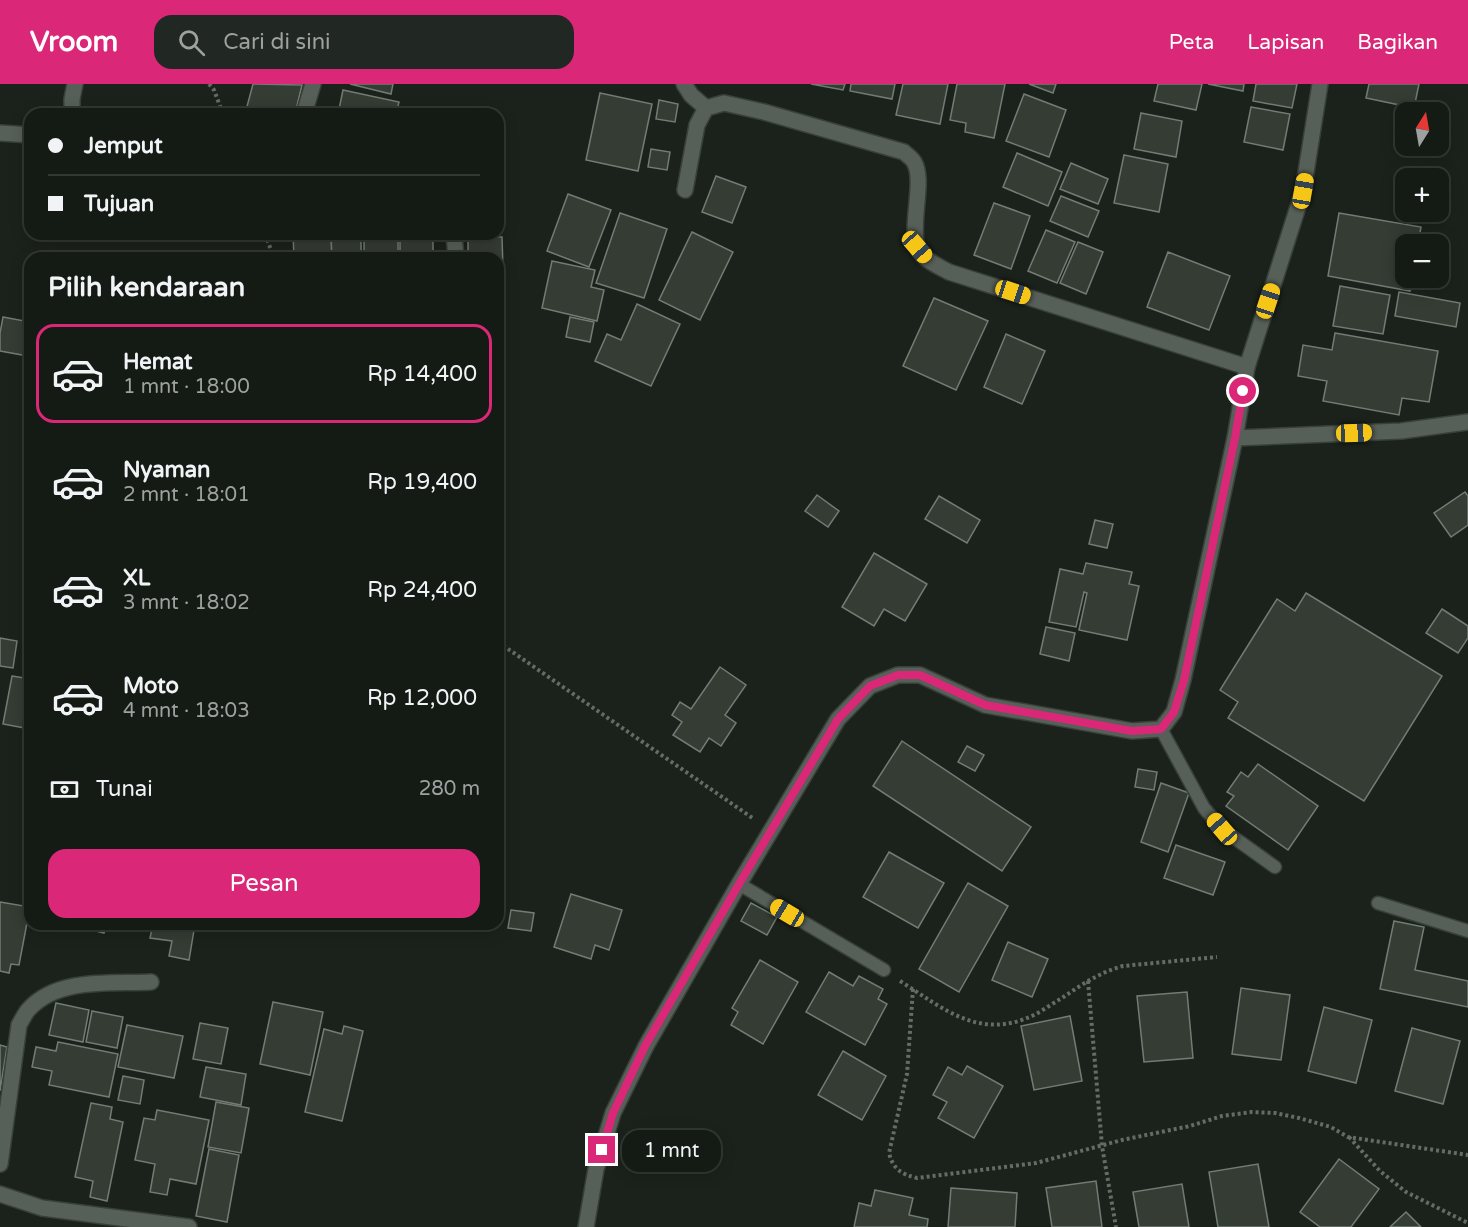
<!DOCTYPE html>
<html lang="id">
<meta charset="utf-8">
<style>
body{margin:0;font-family:"Varela Round",sans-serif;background:#212722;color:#f1f3f6;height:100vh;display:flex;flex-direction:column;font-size:22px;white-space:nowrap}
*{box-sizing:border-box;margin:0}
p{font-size:20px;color:#9da1a0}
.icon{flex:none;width:33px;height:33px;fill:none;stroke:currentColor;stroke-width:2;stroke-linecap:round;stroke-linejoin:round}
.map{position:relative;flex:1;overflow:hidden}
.side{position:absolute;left:24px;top:168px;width:480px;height:678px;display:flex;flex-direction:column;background:#141a14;border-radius:18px;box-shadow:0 3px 15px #0003,0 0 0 2px #333834}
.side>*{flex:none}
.banner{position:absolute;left:24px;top:24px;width:480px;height:132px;border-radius:18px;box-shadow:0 3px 15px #0003,0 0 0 2px #333834;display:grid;align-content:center;height:132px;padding:0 24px;background:#141a14}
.needle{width:39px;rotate:11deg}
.buttons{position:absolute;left:1395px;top:18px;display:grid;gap:12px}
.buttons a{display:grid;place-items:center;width:54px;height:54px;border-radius:12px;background:#141a14;box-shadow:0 3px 15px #0003,0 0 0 2px #333834;font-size:30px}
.end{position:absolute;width:27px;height:27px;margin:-14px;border:8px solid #db2777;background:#fff;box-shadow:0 0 0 3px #fff}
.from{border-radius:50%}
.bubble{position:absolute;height:42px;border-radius:18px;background:#141a14;box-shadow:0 3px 15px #0003,0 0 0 2px #333834;font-size:20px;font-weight:600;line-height:42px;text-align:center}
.car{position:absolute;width:18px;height:36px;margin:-18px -9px;border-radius:8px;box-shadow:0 0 4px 2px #0007;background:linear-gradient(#f5c518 24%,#345 0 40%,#f5c518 0 76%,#345 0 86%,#f5c518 0)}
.banner b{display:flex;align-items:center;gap:21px;height:57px;font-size:22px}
.banner b+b{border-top:2px solid #333834}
.banner i{width:15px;height:15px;background:#f1f3f6}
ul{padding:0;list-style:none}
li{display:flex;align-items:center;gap:18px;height:99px;margin:0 12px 9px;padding:0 12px;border:3px solid transparent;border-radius:18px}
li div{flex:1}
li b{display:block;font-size:22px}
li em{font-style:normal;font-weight:600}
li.selected{border-color:#db2777}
li>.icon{width:54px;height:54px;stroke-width:1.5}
h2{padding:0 24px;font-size:27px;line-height:72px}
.pay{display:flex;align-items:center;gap:15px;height:66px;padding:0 24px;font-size:22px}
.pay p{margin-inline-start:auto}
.action{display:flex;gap:12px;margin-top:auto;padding:12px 24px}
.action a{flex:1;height:69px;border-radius:18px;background:#db2777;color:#fff;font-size:24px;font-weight:600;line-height:69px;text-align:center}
header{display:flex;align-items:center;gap:36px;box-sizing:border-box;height:84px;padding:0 30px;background:#db2777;color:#fff}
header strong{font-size:28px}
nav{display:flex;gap:33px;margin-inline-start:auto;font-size:21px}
.search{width:420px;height:54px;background:#212722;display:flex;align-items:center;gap:15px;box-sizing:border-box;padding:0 21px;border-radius:18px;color:#9da1a0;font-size:22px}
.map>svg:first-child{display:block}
</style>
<header>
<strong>Vroom</strong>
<div class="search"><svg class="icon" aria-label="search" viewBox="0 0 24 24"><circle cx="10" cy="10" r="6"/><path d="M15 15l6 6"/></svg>Cari di sini</div>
<nav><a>Peta</a><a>Lapisan</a><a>Bagikan</a></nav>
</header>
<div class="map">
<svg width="1468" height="1143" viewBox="0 0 1468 1143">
<rect width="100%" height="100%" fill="#1b221b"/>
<g fill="#343c34" stroke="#737c74" stroke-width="1.5">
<path d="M253,0L302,1L295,30H284L271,27L270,30H245Z"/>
<path d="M350,0H393L391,10Z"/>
<path d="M811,0H845L843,6Z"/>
<path d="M851,0H895L892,15L850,7Z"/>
<path d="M903,0H948L940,40L896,31Z"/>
<path d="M957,0H1005L994,54L965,48L966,39L950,36Z"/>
<path d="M1029,0H1056L1053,9Z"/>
<path d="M1158,0H1202L1196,26L1154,17Z"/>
<path d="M1208,0H1244L1243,7Z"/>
<path d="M1256,0H1297L1292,24L1253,17Z"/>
<path d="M1369,0H1419L1414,24L1366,14Z"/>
<path d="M343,6L399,18L396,30H338Z"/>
<path d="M600,9L652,20L638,87L586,76Z"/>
<path d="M1024,10L1066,26L1049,73L1006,57Z"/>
<path d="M659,16L678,20L675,38L656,35Z"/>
<path d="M1251,23L1290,30L1283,66L1244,58Z"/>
<path d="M1141,29L1182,37L1176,73L1134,65Z"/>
<path d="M651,65L670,68L667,86L648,83Z"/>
<path d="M1017,69L1062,88L1048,122L1003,103Z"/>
<path d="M1124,71L1168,80L1159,128L1114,119Z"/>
<path d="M1071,79L1108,95L1098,120L1060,105Z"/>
<path d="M716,92L746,103L732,139L702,128Z"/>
<rect x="498" y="110" width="3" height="33"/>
<path d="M568,110L611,126L589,183L547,167Z"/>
<path d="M1061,112L1099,127L1088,153L1050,137Z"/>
<path d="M994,119L1030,132L1011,185L974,171Z"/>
<path d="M620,129L667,145L644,214L596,199Z"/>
<path d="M1339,129L1421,143L1418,160H1406V194H1412L1410,207L1328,192Z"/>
<path d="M1046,146L1075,158L1057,199L1028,187Z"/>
<path d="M692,148L733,168L700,236L659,216Z"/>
<path d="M293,150L331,151L332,174H294Z"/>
<path d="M361,150V174H332L331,151Z"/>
<rect x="364" y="150" width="34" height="24"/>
<rect x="400" y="150" width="33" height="24"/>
<path d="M468,153H502L503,185H498V174H468Z"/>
<path d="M1078,158L1103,168L1086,210L1060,199Z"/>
<path d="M1168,168L1230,192L1209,246L1147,223Z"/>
<path d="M552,177L595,186L591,203L604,206L597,237L542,224Z"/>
<path d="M498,188H502L503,221H498Z"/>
<path d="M1340,202L1390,211L1383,250L1333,242Z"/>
<path d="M1399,208L1460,219L1456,243L1395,232Z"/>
<path d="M934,214L988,237L956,306L903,282Z"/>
<path d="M637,220L680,240L651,302L595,277L607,250L621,256Z"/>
<path d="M3,233L30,238L28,272L0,267V249Z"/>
<path d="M570,233L594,238L590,258L566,253Z"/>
<path d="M1335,249L1438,267L1429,318L1402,314L1399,331L1323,317L1327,297L1298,292L1303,261L1332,266Z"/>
<path d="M1006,250L1045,267L1022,320L984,303Z"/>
<path d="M1465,408L1468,412V441L1451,453L1434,429Z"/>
<path d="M817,411L839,427L828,443L805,427Z"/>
<path d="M939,412L980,436L967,459L925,435Z"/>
<path d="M1095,436L1113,440L1107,464L1089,460Z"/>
<path d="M874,469L927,500L905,537L884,525L874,542L842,523Z"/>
<path d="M1086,479L1132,488L1129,500L1139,502L1127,556L1079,546L1087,509L1084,508L1076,543L1049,538L1060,485L1083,490Z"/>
<path d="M1306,509L1442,592L1364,717L1228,634L1238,618L1220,606L1277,515L1295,527Z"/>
<path d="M1442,525L1468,542V554L1458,569L1426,549Z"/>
<path d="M1046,543L1075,549L1069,577L1040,570Z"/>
<path d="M0,554L17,557L13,584L0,582Z"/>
<path d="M720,583L746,601L725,631L736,639L721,662L709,654L700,668L673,651L682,638L672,631L680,618L691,625Z"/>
<path d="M12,592L30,595V645L3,640Z"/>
<path d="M902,657L1031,743L1002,787L873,702Z"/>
<path d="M967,662L984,671L975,687L958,678Z"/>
<path d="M1258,680L1318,722L1288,766L1226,722L1234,712L1227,708L1241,688L1248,693Z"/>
<path d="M1138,685L1157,688L1154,706L1135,703Z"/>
<path d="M1161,699L1189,709L1168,768L1141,758Z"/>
<path d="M1176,761L1225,778L1213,811L1164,794Z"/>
<path d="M889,768L944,799L918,844L863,813Z"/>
<path d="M968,799L1008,822L959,908L919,885Z"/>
<path d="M571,810L622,826L609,866L595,861L591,875L554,863Z"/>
<path d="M0,818L30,823L19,881L11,880L9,889L0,887Z"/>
<path d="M751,819L777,833L767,851L741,837Z"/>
<path d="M511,826L534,829L531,847L508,844Z"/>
<path d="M1394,837L1424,843L1415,886L1468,897V923L1380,905Z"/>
<path d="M85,840H107L104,849L84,844Z"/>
<path d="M153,840H195L189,876L169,872L172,857L150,854Z"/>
<path d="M1008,858L1048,875L1032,913L992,896Z"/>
<path d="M760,876L798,898L763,960L731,941L738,928L732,924Z"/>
<path d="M829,888L853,902L859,892L883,905L878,915L887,920L865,961L806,928Z"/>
<path d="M1241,904L1290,911L1281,976L1232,970Z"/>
<path d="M1187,908L1193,974L1144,978L1137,912Z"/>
<path d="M273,918L323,928L310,991L260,980Z"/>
<path d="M56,919L89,926L83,958L49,951Z"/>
<path d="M1324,923L1372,936L1356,999L1308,987Z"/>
<path d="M92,927L123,933L117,964L86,958Z"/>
<path d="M1070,932L1082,997L1034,1006L1021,942Z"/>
<path d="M200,939L228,944L221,980L193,975Z"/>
<path d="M127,941L183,952L174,994L118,983Z"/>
<path d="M344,942L363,947L342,1037L305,1028L324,945L342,950Z"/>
<path d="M1412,944L1460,957L1443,1020L1395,1007Z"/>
<path d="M58,958L118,970L109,1013L49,1001L52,987L32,983L36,963L56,967Z"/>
<path d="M0,961L7,963L0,1007Z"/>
<path d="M843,967L886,992L862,1036L818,1011Z"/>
<path d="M967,982L1003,1002L974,1054L938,1034L947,1018L933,1011L948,983L962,991Z"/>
<path d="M206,983L246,990L241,1021L200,1013Z"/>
<path d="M123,992L144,996L140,1020L118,1016Z"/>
<path d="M216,1018L249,1024L241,1069L208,1063Z"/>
<path d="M91,1019L112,1023L110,1035L123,1038L107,1117L90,1113L93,1097L75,1093Z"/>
<path d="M157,1026L209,1036L196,1100L170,1095L167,1111L150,1108L155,1080L135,1076L144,1034L155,1036Z"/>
<path d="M209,1065L239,1071L227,1138L196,1132Z"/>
<path d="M1339,1075L1379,1105L1351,1143H1320L1300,1128Z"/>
<path d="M1258,1080L1269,1143H1218L1209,1088Z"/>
<path d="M1096,1097L1102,1143H1052L1046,1104Z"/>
<path d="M1182,1100L1189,1143H1139L1133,1108Z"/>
<path d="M951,1104L1017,1109L1015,1143H948Z"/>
<path d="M875,1106L913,1114L909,1131L928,1135L927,1143H854L859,1119L871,1122Z"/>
<path d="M1406,1128L1421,1143H1390Z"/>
</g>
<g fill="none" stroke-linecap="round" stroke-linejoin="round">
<g stroke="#393f3a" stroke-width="15">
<g id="lane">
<path d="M1161,645L1204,724L1222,745L1275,783"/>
<path d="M739,800L884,886"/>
<path d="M1378,819L1468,847"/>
</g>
</g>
<g stroke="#393f3a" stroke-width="18">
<g id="street">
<path d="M684,0L691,11L706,24"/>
<path d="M72,30V15L75,0"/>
<path d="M304,30L313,0"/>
<path d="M0,49L30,51"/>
<path d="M685,106L697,41L706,24L724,19L764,28L904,68C907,71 912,74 914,78C925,95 910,140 917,162C921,175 938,182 949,188L1247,283"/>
<path d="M454,150L456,174"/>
<path d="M1235,354L1401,347L1468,338"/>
<path d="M0,1080L19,941C22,936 25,929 29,925C58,893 112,900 151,898"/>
<path d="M0,1110L42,1124L189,1143"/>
<path d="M586,1143L596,1085L613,1029L646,962L739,800L838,635L870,602L898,591H920L985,621L1132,647L1161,645L1174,628L1183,596L1235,354L1247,283L1303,107L1320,0"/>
</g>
</g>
<g stroke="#656b65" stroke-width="4" stroke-dasharray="3 3" stroke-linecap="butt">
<path d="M209,0L214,6L223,30"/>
<path d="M265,150L274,174"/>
<path d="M498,558L754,735"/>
<path d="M900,897C944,925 980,957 1034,931C1044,926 1053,919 1062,914C1081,901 1100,888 1123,882L1217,873"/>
<path d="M1088,897L1102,1062L1116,1143"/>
<path d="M913,905L907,990L889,1069C893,1085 901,1090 917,1094L1036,1079L1122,1056L1190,1042L1222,1032L1252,1028L1275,1029L1299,1034L1331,1043L1348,1053L1468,1071"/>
<path d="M1349,1053L1380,1087L1406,1108L1468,1139"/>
</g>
<use href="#lane" stroke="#576058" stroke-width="12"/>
<use href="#street" stroke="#576058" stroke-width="15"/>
</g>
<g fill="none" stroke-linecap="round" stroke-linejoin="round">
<path stroke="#db2777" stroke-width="8" d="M602,1066L613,1029L645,962L739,800L838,635L870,602L898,591H920L985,621L1132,647L1161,645L1174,628L1184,596L1235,354L1243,307"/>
</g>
</svg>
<div class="buttons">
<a><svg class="needle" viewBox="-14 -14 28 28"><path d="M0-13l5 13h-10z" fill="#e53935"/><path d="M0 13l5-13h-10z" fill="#9da1a0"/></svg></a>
<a>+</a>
<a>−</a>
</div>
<i class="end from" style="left:1243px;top:307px"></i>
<i class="end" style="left:602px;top:1066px"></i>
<div class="bubble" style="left:622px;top:1046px;width:99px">1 mnt</div>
<i class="car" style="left:1303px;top:107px;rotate:10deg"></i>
<i class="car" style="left:917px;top:163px;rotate:139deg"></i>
<i class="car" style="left:1013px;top:208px;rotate:108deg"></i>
<i class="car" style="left:1268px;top:217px;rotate:18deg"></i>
<i class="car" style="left:1354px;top:349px;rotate:88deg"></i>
<i class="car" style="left:1222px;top:745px;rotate:319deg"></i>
<i class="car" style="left:787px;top:829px;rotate:301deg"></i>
<div class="banner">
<b><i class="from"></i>Jemput</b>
<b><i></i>Tujuan</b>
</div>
<section class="side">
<h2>Pilih kendaraan</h2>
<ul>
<li class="selected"><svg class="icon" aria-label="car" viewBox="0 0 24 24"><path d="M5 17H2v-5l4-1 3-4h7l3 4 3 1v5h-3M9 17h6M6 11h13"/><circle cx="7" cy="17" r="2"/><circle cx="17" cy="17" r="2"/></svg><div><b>Hemat</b><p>1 mnt · 18:00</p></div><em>Rp 14,400</em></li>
<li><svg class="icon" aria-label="car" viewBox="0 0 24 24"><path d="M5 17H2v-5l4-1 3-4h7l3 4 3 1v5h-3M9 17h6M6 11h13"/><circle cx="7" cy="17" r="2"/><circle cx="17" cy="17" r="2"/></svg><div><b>Nyaman</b><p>2 mnt · 18:01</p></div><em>Rp 19,400</em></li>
<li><svg class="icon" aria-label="car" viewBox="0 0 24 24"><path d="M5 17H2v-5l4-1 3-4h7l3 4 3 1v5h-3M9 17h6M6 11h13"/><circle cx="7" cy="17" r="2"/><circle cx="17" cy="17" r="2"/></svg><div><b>XL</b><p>3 mnt · 18:02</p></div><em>Rp 24,400</em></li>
<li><svg class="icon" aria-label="car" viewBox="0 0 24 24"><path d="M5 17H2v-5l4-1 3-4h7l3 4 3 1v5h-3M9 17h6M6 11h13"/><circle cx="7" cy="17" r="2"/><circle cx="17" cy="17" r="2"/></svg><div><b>Moto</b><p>4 mnt · 18:03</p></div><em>Rp 12,000</em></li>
</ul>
<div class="pay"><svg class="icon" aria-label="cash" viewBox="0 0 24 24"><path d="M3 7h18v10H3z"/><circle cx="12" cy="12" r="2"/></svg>Tunai<p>280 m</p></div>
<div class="action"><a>Pesan</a></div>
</section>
</div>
